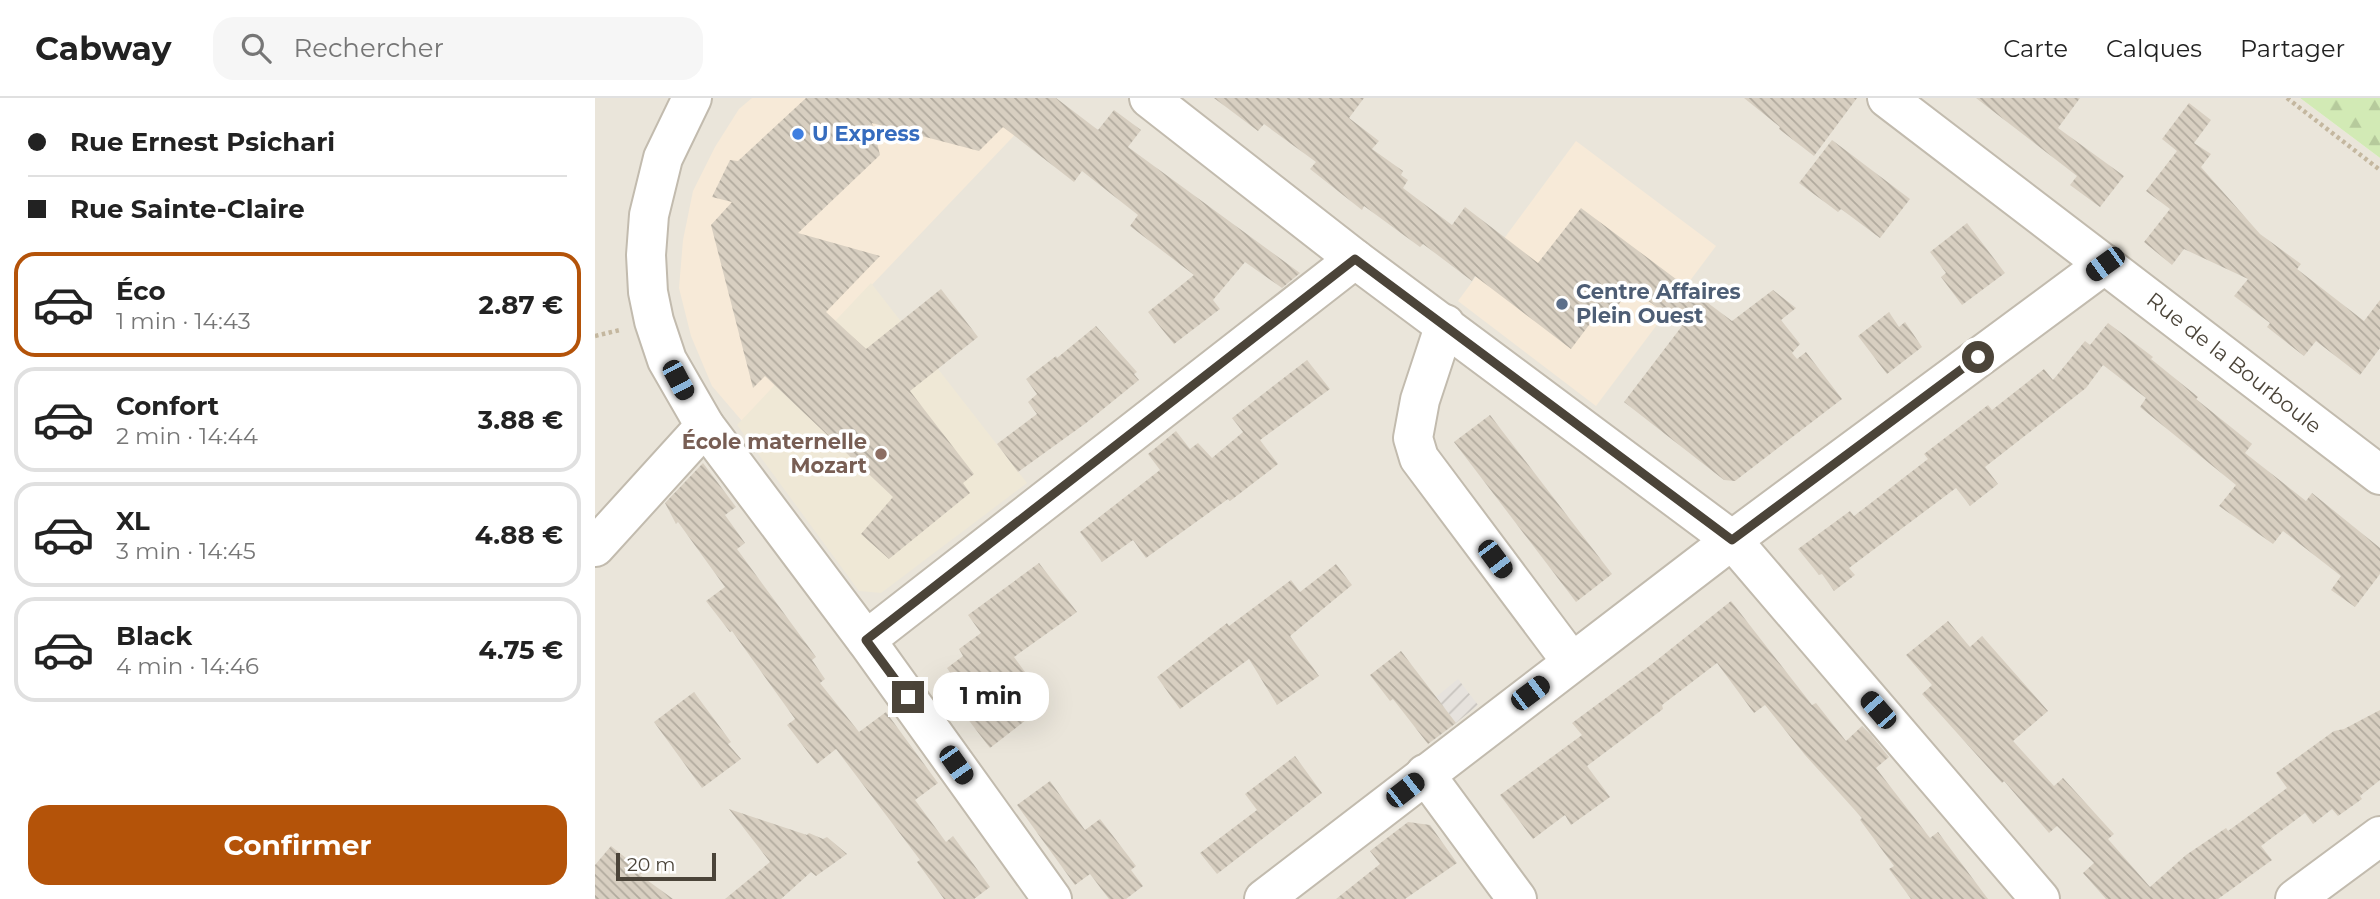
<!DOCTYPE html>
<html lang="fr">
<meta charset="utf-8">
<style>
body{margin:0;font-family:Montserrat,sans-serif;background:#f6f6f6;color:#222;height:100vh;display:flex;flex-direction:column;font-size:26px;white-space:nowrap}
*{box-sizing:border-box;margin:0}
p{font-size:23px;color:#767676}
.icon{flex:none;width:38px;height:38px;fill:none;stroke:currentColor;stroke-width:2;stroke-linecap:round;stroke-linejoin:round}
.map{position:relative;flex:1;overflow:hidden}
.sheet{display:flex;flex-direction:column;background:#fff;width:595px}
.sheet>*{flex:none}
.banner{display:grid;align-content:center;height:154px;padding:0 28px;background:#fff}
.scale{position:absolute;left:21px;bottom:18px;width:100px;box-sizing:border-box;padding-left:7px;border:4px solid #4b4439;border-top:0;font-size:19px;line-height:24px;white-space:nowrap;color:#4b4439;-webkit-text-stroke:5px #fff;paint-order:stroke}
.end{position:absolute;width:32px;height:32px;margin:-16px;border:9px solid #4b4439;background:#fff;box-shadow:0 0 0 4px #fff}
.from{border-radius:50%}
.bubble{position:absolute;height:49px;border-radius:21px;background:#fff;box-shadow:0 7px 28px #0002;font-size:23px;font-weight:700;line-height:49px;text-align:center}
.car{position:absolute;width:21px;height:42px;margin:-21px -10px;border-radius:9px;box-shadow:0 0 5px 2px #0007;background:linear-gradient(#222 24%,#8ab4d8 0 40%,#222 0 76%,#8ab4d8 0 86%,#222 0)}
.banner b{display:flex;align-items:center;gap:24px;height:66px;font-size:26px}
.banner b+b{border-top:2px solid #e0e0e0}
.banner i{width:18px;height:18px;background:#222}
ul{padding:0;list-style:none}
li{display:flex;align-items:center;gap:21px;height:105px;margin:0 14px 10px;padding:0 14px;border:4px solid #e0e0e0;border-radius:21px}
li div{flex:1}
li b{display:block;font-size:26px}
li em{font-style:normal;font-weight:700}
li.current{border-color:#b45309}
li>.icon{width:63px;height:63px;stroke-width:1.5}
.action{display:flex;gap:14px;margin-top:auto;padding:14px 28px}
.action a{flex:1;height:80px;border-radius:21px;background:#b45309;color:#fff;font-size:28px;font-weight:700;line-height:80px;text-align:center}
header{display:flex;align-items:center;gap:42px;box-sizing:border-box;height:98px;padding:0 35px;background:#fff;border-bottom:2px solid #e0e0e0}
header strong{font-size:33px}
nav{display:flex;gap:38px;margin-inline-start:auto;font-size:24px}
.search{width:490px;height:63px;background:#f6f6f6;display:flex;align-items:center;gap:18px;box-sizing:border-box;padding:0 24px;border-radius:21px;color:#767676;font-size:26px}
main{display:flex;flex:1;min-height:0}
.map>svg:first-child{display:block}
</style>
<header>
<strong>Cabway</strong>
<div class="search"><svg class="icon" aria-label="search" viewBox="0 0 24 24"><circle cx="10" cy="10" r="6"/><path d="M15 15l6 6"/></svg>Rechercher</div>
<nav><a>Carte</a><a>Calques</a><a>Partager</a></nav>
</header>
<main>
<section class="sheet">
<div class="banner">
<b><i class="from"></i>Rue Ernest Psichari</b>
<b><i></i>Rue Sainte-Claire</b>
</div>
<ul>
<li class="current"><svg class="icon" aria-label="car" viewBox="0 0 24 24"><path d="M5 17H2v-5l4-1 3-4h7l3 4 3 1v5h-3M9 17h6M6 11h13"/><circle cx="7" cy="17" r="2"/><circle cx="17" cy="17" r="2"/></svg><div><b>Éco</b><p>1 min · 14:43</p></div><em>2.87 €</em></li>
<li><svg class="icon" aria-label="car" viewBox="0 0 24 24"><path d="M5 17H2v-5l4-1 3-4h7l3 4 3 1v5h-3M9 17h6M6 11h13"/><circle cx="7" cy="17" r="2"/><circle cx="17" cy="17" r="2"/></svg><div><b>Confort</b><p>2 min · 14:44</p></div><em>3.88 €</em></li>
<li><svg class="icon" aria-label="car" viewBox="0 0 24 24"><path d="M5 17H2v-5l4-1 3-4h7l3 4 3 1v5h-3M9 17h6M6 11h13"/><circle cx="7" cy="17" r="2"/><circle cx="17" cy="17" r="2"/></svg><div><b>XL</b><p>3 min · 14:45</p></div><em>4.88 €</em></li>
<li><svg class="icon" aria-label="car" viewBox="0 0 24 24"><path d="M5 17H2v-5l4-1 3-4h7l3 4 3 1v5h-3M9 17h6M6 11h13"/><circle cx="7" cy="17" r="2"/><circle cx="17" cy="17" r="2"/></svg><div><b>Black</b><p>4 min · 14:46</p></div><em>4.75 €</em></li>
</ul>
<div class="action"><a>Confirmer</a></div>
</section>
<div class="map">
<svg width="1785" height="801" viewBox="0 0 1785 801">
<defs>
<pattern id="industrial-furrows" width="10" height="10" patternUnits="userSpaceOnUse" patternTransform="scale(1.75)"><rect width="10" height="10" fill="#e6e2dd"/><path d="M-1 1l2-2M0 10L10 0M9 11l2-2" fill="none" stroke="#c7c3be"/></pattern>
<pattern id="forest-firs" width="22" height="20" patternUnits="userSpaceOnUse" patternTransform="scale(1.75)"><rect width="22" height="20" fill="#d2eab5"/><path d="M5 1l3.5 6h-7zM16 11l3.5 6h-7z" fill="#b6ca9c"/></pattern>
<pattern id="building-back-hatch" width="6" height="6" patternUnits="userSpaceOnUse" patternTransform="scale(1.75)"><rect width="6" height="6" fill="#d8cfc1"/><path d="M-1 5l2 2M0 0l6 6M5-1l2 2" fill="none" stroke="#b1aa9e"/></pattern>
</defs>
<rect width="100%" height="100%" fill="#f6f3ec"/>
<path fill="#eae5da" d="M0,0H1705L1785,60V801H0Z"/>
<g fill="#f7ead8">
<path d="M157,0H455L147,323L117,288L96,238L84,190L88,142L98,93L120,49L144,11Z"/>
<path d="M981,43L1121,148L1001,308L863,203Z"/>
</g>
<path fill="url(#industrial-furrows)" d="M863,581L883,607L861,625L841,599Z"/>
<path fill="#efe8d6" d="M276,185L432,385L286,495L264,493L142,327Z"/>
<path fill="url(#forest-firs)" d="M1705,0H1785V60Z"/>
<g fill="url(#building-back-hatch)">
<path d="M211,0H461L503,32L519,12L546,32L533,49L705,175L687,190L650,164L618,202L625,211L579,246L553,214L599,177L535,128L543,117L487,73L479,84L408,29L384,53L277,25L285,57L203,135L285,158L231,214L271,251L346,191L383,239L315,293L379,376L368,385L375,395L294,461L266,436L298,399L170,278L158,290L116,127L137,104L117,99L135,62L143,63Z"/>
<path d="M619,0H769L754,20L784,43L777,51L808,73L806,77L813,82L808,90L857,127L870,109L943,165L986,110L1137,223L1178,192L1201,210L1186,222L1205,246L1197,255L1202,261L1211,254L1247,301L1140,383L1129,382L1029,304L1087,228L1036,190L1012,222L1003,215L976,251L880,178L877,183L828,146L825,149L769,108L767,112L715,71L721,64L669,26L663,33Z"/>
<path d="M1149,0H1262L1219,58L1184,31L1185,29Z"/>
<path d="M1381,0H1485L1463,30L1529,78L1505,109L1475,87L1482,78Z"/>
<path d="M1594,5L1616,22L1599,45L1616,56L1606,69L1665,136L1706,166L1702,171L1769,223L1785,202V250L1765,277L1721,243L1709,258L1672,229L1675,225L1639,198L1653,181L1589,151L1577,167L1549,144L1575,111L1551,93L1582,53L1567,41Z"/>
<path d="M1237,42L1315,101L1285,140L1246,111L1243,114L1204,85Z"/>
<path d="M1372,125L1410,175L1367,207L1346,179L1351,175L1335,154Z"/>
<path d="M1294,214L1304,229L1310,224L1327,249L1292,276L1263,238Z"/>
<path d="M1513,225L1558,259L1556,261L1603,299L1601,301L1657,346L1650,355L1711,403L1717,395L1785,450V476L1760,509L1736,492L1746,478L1688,433L1678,446L1624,408L1641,387L1545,309L1551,300L1508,267L1491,290L1390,369L1403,386L1375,408L1361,390L1254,470L1260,477L1239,493L1227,476L1224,477L1203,451L1255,413L1259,418L1333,361L1329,356L1393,307L1397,312L1449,271L1458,282L1490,243L1495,247Z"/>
<path d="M501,228L542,274L539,276L544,282L491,325L423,374L402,346L442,316L433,304L442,296L431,281L461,258L462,260Z"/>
<path d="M712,262L735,291L665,342L683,366L635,403L633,401L551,460L538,442L507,464L485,434L565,372L553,356L581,333L595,351L603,345L617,360L648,334L637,320Z"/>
<path d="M895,317L1017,476L981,504L859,344Z"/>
<path d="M108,365L141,409L130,417L150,445L142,451L221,559L217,562L230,581L225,585L264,634L291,614L343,685L320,702L351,744L358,738L395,789L379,801H349L322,764L325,762L241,651L222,666L192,627L200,621L137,533L135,534L111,503L130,489L83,424L81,426L70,405Z"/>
<path d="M444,465L482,514L419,559L453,605L395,650L372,620L382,613L352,570L368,558L364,551L386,535L373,517Z"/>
<path d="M741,466L757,487L695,538L724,578L682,607L654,561L585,611L562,579L632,525L634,528L696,482L705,494Z"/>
<path d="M1136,503L1217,607L1221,605L1251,643L1267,628L1276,637L1294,659L1281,670L1335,740L1343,734L1393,801H1316L1294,771L1299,768L1265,722L1267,720L1210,657L1170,607L1159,615L1122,565L1067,607L1068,611L992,668L1015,699L976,727L970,717L938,741L905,697L987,637L977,625L1057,566Z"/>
<path d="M1353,523L1375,549L1387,538L1453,613L1418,643L1459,688L1468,680L1519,736L1513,741L1555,789L1591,757L1631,730L1633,733L1692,690L1681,675L1739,633L1749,631L1785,612V682L1765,698L1767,701L1743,718L1737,711L1718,726L1710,715L1666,748L1677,762L1623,801H1511L1488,775L1499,765L1462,728L1454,735L1409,683L1407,685L1327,596L1337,587L1311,557Z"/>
<path d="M806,553L861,625L833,646L798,601L795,603L775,577Z"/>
<path d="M99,594L136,644L133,646L146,661L107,690L59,624Z"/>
<path d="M700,658L727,695L622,776L605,755L662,712L650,696Z"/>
<path d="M455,683L490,732L505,721L541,768L536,772L548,788L531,801H514L495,776L480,787L422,707Z"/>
<path d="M134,711L212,737L214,735L228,741L232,739L252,756L221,778L216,774L186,801H130L175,764Z"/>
<path d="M813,724L835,727L862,765L810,801H741L785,766L775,753Z"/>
<path d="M16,748L48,774L45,777L78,801H0V767Z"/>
</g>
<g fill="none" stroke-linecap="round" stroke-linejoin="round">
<g stroke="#c2bbae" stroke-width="42">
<g id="minor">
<path d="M97,0L68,60L54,117L51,157L53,194L59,223L72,262L110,328L271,542L457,801"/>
<path d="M554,0L760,161L1137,442L1445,801"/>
<path d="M1292,0L1785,377"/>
<path d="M850,226L825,302L818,340L824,360L976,563"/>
<path d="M0,449L110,328"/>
<path d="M271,542L760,161"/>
<path d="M830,676L922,801"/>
<path d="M669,801L1137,442L1510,166"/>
<path d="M1700,801L1785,738"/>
</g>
</g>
<g stroke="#c4b79f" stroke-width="4.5" stroke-dasharray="3.5 3.5" stroke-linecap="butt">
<path d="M1692,0L1785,72"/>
<path d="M0,238L25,232"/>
</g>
<use href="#minor" stroke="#fff" stroke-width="38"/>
</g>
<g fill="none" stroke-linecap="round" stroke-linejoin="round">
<path stroke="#4b4439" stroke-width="9" d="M313,599L271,542L760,161L1137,442L1383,259"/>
</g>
<circle fill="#3f7fe0" stroke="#fff" stroke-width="2.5" cx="203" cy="36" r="7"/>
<circle fill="#5c6f8a" stroke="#fff" stroke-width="2.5" cx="967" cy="206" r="7"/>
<circle fill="#8d6e63" stroke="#fff" stroke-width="2.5" cx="286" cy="356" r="7"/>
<g text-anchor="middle" stroke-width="7" stroke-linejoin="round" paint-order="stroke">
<g font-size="21" font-weight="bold" fill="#366cbe" stroke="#fff" text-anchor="start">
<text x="217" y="43">U Express</text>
</g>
<g font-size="21" font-weight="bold" fill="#4e5e75" stroke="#fff" text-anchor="start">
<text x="981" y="201">Centre Affaires<tspan x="981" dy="24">Plein Ouest</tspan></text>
</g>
<g font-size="21" fill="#4b4439" stroke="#fff">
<text transform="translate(1639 265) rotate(38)" y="7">Rue de la Bourboule</text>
</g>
<g font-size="21" font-weight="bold" fill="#785e54" stroke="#fff" text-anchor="end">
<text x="272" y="351">École maternelle<tspan x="272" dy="24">Mozart</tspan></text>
</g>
</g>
</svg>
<div class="scale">20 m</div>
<i class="end from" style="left:1383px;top:259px"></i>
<i class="end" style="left:313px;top:599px"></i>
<div class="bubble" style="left:338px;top:574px;width:116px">1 min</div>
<i class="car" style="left:1510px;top:166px;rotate:234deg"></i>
<i class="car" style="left:83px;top:282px;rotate:152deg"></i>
<i class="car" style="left:900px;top:461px;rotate:143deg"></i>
<i class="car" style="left:935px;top:595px;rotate:53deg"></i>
<i class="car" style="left:1283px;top:612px;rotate:319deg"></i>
<i class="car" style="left:361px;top:667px;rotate:145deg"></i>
<i class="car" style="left:810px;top:692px;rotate:52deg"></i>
</div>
</main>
